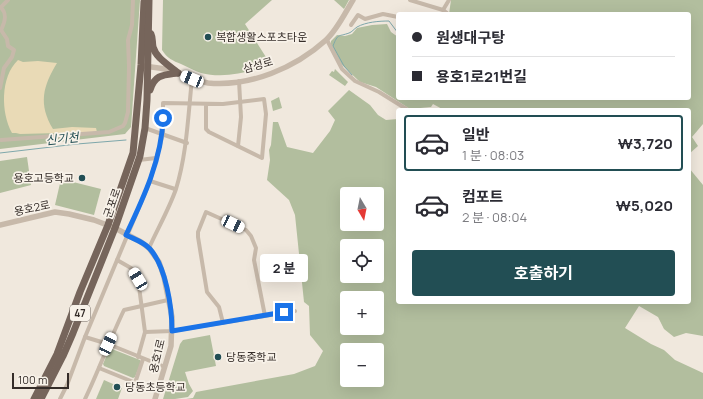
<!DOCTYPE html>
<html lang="ko">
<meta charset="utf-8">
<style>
body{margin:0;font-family:Manrope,"Noto Sans KR",sans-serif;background:#f7f7f7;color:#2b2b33;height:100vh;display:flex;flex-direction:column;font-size:15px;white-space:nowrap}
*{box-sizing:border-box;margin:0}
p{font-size:13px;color:#7c7c81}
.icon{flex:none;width:22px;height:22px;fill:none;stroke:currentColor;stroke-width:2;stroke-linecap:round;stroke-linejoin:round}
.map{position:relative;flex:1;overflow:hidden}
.details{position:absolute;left:396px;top:108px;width:295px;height:196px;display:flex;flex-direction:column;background:#fff;border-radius:4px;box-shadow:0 4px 16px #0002}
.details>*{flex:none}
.guide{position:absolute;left:396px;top:12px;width:295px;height:88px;border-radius:4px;box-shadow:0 4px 16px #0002;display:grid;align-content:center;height:88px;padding:0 16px;background:#fff}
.needle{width:26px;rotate:170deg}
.tools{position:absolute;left:340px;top:187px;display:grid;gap:8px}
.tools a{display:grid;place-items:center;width:44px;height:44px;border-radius:4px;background:#fff;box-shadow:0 4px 16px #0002;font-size:20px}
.scale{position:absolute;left:12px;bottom:10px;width:57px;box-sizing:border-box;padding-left:4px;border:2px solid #352d29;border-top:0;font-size:11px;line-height:14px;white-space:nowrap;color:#352d29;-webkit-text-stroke:3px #f8f2e9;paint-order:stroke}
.end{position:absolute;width:18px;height:18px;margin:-9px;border:5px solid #1a73e8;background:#fff;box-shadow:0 0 0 2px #fff}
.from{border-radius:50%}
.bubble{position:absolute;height:28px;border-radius:4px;background:#fff;box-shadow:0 4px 16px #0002;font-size:13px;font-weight:700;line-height:28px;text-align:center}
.car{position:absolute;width:12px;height:24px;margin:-12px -6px;border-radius:5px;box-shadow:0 0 3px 1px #0007;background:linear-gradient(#fff 24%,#345 0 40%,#fff 0 76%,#345 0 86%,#fff 0)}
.guide b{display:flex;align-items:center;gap:14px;height:38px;font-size:15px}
.guide b+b{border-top:1px solid #e1e1e2}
.guide i{width:10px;height:10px;background:#2b2b33}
ul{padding:7px 0 0;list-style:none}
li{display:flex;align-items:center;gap:12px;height:56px;margin:0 8px 6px;padding:0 8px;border:2px solid transparent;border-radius:4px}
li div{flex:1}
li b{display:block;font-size:15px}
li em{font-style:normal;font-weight:700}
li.current{border-color:#224e54}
li>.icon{width:36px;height:36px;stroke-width:1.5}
.primary-button{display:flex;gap:8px;margin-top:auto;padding:8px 16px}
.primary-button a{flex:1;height:46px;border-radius:4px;background:#224e54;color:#fff;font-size:16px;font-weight:700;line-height:46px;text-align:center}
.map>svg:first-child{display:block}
</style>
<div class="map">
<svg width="703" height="399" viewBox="0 0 703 399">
<rect width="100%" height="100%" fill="#f0e8dd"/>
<g fill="#b2be9e" fill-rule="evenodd">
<path d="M0,0H140L131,127L125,134L0,149Z"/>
<path d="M163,0H272L245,24L271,65C250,72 224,79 201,73C195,71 188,67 181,64C173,61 167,58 162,50Z"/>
<path d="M334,0H349L344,9Z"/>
<path d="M451,0H703V124L692,137L698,146L689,154V110H444L433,104L431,107L410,109L376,87L360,82L341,64L331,46V41L337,35L345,36L352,34L357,28L372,25L387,24L391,32L398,37V98H689V14H449Z"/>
<path d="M335,69L348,82L345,86L329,75L332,71L334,72Z"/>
<path d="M349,90L370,105L378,115L386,120L398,119V302H689V168L703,185V336L686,333L674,337L664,329L658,317L639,306L625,328L651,344L664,350L675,360L703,373V399H186L193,398L196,392L294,374L315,366L323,351L310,335L309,306L304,302L295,215L289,200L267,180L270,160L269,150L271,145L273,122H278L287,147L313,153L330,131L335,120L328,111ZM347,194H377V224H347ZM347,246H377V276H347ZM347,298H377V328H347ZM347,350H377V380H347Z"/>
<path d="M279,97L282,108L273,111L271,101Z"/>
<path d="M27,157L31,185L0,193V161Z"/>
<path d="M61,179L101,189L94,215L55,205Z"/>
<path d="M210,335L216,366L185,372L189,384L193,391L188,397L175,399H163L180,344L183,340Z"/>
<path d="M112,349L140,360L141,362L135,377L133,378L104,366L103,364L109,350Z"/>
<path d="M104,380L122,388L118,399H96Z"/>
</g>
<path fill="#e9dab6" d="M18,60L23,62L38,61L57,63C43,86 38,104 53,129L72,127L96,128L97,132L20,134L16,133H12C1,113 0,77 18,60Z"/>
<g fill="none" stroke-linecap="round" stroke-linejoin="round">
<g stroke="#7ea7ab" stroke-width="1">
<path d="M352,75L344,66L333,46C338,33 338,37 349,33C352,32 354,29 357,27C366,22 379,21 389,21L398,33"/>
<path d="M0,153L77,144L126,140"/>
</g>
<g stroke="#c7b9aa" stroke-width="4">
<path d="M410,0L443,10L449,0"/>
<path d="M0,7C8,13 5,22 1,30L7,39L8,46L14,50L12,57L4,68L0,88"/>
<path d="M1,7L8,0"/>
<path d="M443,10L447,13L446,14"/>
<path d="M351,25L358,15L365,19L383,14L398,17"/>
<path d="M327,40L342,69L355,81L379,92L408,110"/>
<path d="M145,128L187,143"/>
<path d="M1,140L109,132L123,126L125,123L128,112L129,66L128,40L132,25L133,0"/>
<path d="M238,146L241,117L239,81"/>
<path d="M139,160L156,158"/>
<path d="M150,181L175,189"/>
<path d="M149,248C158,228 169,209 176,189C187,153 188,116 192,79"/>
<path d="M117,260L131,268L138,279L145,332L138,357"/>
<path d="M223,323L219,307L207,292L198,237V232L206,212L246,230L251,236L256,248L254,260L265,316"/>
<path d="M145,332L172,331L295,311"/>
<path d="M85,337L108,344L165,367"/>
<path d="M99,368L158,392"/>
<path d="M135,383L143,359"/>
<path d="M60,399L67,385L85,337L150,181L163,134V103L223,104L264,99L266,114L262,158L209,132L206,129V104"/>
<path d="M85,399C99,370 110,339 124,310L168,300"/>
</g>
<g stroke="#c7b9aa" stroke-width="5.5">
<path d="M144,66C155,67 166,69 177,72C187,76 197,81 208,83C250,87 295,68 326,40C337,30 345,13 353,0"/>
<path d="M0,225L55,212L69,214L94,220L115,228L141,242L149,248L159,262L164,277L172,317L171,346L155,399"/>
</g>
<g stroke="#76655b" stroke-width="7">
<path d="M151,34C153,38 152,42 153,47C156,58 169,65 178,73"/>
<path d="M150,90C155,74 164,75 178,73"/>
<path d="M34,399L57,354L80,292L108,225L133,153L141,65L144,2"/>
<path d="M41,399L63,356L73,333L115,228L140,156L145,128L147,100L149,0"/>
</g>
</g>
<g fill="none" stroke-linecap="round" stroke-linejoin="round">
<path stroke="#1a73e8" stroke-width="5" d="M163,118C162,159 143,199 126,235C134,239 144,242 150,249C166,267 172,307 172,331L284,312"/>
</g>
<g fill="#224e54" stroke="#f8f2e9" stroke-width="1.5">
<circle cx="208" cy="37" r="4"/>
<circle cx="82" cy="178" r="4"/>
<circle cx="218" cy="357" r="4"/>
<circle cx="117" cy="387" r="4"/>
</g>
<g text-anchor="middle" stroke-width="3.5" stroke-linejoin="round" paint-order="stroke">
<rect fill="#f8f2e9" stroke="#706863" stroke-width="1" x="70" y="305" width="20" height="16" rx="3"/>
<g font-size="10" font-weight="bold" fill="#352d29">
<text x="80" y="317">47</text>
</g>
<g font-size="11" fill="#352d29" stroke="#f8f2e9" text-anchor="start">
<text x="216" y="41">복합생활스포츠타운</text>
<text x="74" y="182" text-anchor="end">용호고등학교</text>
<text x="226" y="361">당동중학교</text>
<text x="125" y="391">당동초등학교</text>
</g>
<g font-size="11" fill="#352d29" stroke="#f8f2e9">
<text transform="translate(258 65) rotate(-16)" y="4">삼성로</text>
<text transform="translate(112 203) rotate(-71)" y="4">군포로</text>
<text transform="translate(32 208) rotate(-12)" y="4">용호2로</text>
<text transform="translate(157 356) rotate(-76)" y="4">용호1로</text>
</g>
<g font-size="12" font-style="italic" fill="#224e54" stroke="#f8f2e9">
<text transform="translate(62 139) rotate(-6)" y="4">신기천</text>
</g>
</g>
</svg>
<div class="tools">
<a><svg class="needle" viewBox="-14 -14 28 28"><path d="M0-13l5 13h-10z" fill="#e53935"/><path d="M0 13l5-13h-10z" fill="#7c7c81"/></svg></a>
<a><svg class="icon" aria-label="locate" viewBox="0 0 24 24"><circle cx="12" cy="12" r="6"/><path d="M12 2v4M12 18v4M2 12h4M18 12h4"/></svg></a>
<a>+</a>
<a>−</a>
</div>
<div class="scale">100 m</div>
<i class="end from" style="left:163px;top:118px"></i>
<i class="end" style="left:284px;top:312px"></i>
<div class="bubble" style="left:260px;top:254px;width:48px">2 분</div>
<i class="car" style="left:192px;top:79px;rotate:292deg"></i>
<i class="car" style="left:233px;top:224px;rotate:115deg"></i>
<i class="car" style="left:138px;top:279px;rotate:329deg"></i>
<i class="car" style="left:108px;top:344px;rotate:25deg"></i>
<div class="guide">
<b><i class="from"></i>원생대구탕</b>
<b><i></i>용호1로21번길</b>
</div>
<section class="details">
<ul>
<li class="current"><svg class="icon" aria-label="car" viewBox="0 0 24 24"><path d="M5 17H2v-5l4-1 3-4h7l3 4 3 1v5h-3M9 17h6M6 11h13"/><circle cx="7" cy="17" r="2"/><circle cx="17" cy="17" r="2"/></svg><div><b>일반</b><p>1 분 · 08:03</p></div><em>₩3,720</em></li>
<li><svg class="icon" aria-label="car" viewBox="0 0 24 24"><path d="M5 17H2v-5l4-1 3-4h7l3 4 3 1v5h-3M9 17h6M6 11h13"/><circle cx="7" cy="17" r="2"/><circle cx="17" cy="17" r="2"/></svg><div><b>컴포트</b><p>2 분 · 08:04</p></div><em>₩5,020</em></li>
</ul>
<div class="primary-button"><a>호출하기</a></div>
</section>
</div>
